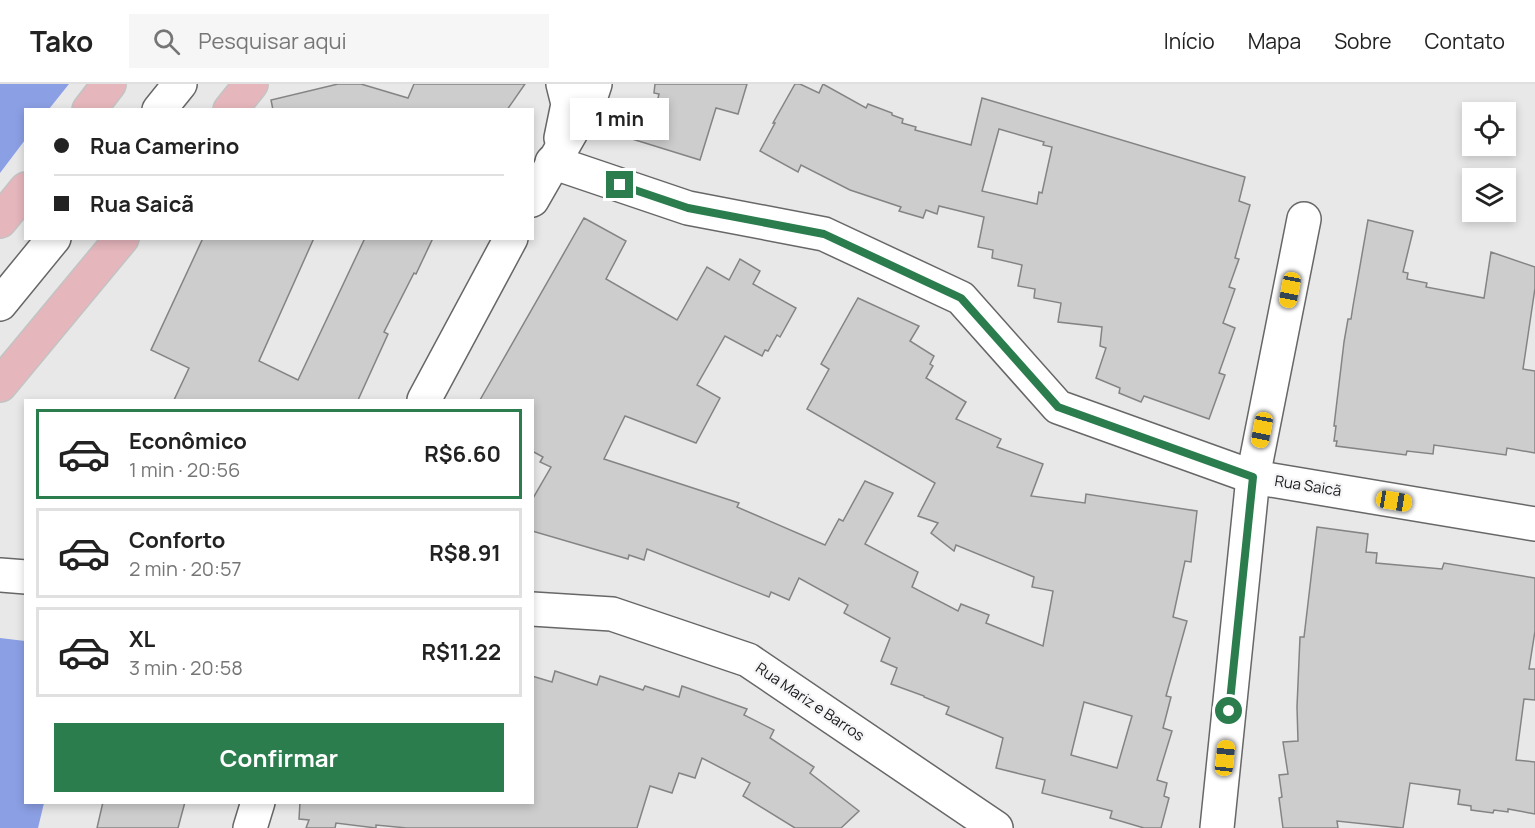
<!DOCTYPE html>
<html lang="pt">
<meta charset="utf-8">
<style>
body{margin:0;font-family:Manrope,sans-serif;background:#f6f6f6;color:#222;height:100vh;display:flex;flex-direction:column;font-size:22px;white-space:nowrap}
*{box-sizing:border-box;margin:0}
p{font-size:20px;color:#767676}
.icon{flex:none;width:33px;height:33px;fill:none;stroke:currentColor;stroke-width:2;stroke-linecap:round;stroke-linejoin:round}
.map{position:relative;flex:1;overflow:hidden}
.sheet{position:absolute;left:24px;top:315px;width:510px;height:405px;display:flex;flex-direction:column;background:#fff;border-radius:0px;box-shadow:0 3px 9px #0003}
.sheet>*{flex:none}
.top-card{position:absolute;left:24px;top:24px;width:510px;height:132px;border-radius:0px;box-shadow:0 3px 9px #0003;display:grid;align-content:center;height:132px;padding:0 30px;background:#fff}
.tools{position:absolute;left:1462px;top:18px;display:grid;gap:12px}
.tools a{display:grid;place-items:center;width:54px;height:54px;border-radius:0px;background:#fff;box-shadow:0 3px 9px #0003;font-size:30px}
.end{position:absolute;width:27px;height:27px;margin:-14px;border:8px solid #2c7d4e;background:#fff;box-shadow:0 0 0 3px #fff}
.from{border-radius:50%}
.bubble{position:absolute;height:42px;border-radius:0px;background:#fff;box-shadow:0 3px 9px #0003;font-size:20px;font-weight:700;line-height:42px;text-align:center}
.car{position:absolute;width:18px;height:36px;margin:-18px -9px;border-radius:8px;box-shadow:0 0 4px 2px #0007;background:linear-gradient(#f5c518 24%,#345 0 40%,#f5c518 0 76%,#345 0 86%,#f5c518 0)}
.top-card b{display:flex;align-items:center;gap:21px;height:57px;font-size:22px}
.top-card b+b{border-top:2px solid #e0e0e0}
.top-card i{width:15px;height:15px;background:#222}
ul{padding:10px 0 0;list-style:none}
li{display:flex;align-items:center;gap:18px;height:90px;margin:0 12px 9px;padding:0 18px;border:3px solid #e0e0e0;border-radius:0px}
li div{flex:1}
li b{display:block;font-size:22px}
li em{font-style:normal;font-weight:700}
li.selected{border-color:#2c7d4e}
li>.icon{width:54px;height:54px;stroke-width:1.5}
.primary-button{display:flex;gap:12px;margin-top:auto;padding:12px 30px}
.primary-button a{flex:1;height:69px;border-radius:0px;background:#2c7d4e;color:#fff;font-size:24px;font-weight:700;line-height:69px;text-align:center}
header{display:flex;align-items:center;gap:36px;box-sizing:border-box;height:84px;padding:0 30px;background:#fff;border-bottom:2px solid #e0e0e0}
header strong{font-size:28px}
nav{display:flex;gap:33px;margin-inline-start:auto;font-size:21px}
.search{width:420px;height:54px;background:#f6f6f6;display:flex;align-items:center;gap:15px;box-sizing:border-box;padding:0 21px;border-radius:0px;color:#767676;font-size:22px}
.map>svg:first-child{display:block}
</style>
<header>
<strong>Tako</strong>
<div class="search"><svg class="icon" aria-label="search" viewBox="0 0 24 24"><circle cx="10" cy="10" r="6"/><path d="M15 15l6 6"/></svg>Pesquisar aqui</div>
<nav><a>Início</a><a>Mapa</a><a>Sobre</a><a>Contato</a></nav>
</header>
<div class="map">
<svg width="1535" height="744" viewBox="0 0 1535 744">
<rect width="100%" height="100%" fill="#e8e8e9"/>
<g fill="#8b9fe4">
<path d="M0,0H69L49,25L26,26L25,56L0,89Z"/>
<path d="M0,554L25,557L26,718L44,719L38,744H0Z"/>
</g>
<g fill="#cdcdce" stroke="#848485" stroke-width="1.5" fill-rule="evenodd">
<path d="M338,0H361L408,14L414,0H525L507,26H273L271,16Z"/>
<path d="M655,0H747L738,30L716,24L700,76L632,55L641,25L647,26L650,16L657,18L659,10L654,9Z"/>
<path d="M795,0H800L819,9L823,0L866,24L868,20L892,29V31L903,35L902,39L916,43L915,46L971,61L982,14L1245,93L1239,117L1250,121L1235,174L1239,175L1229,203L1235,205L1223,239L1235,244L1219,289L1225,291L1209,335L1144,312L1141,318L1119,309L1120,304L1096,294L1106,264L1100,262L1102,243L1058,238L1061,219L1034,214L1035,205L1018,202L1022,181L992,174L993,166L978,163L984,133L939,122L937,130L926,126L923,134L899,127L901,123L850,106L801,81L798,88L760,67L775,39H773ZM999,45L1044,58L1043,61L1052,63L1042,109L1039,108L1037,120L982,107Z"/>
<path d="M584,134L626,157L606,195L677,236L707,183L729,196L740,175L760,187L753,200L796,224L780,253L777,251L768,267L765,266L762,272L725,252L697,301L720,314L696,359L625,332L604,375L739,419L737,423L825,461L839,435L843,437L865,397L893,409L865,460L918,488L912,503L958,527L961,520L989,531L986,539L1043,562L1053,507L1032,503L1034,493L956,461L954,467L931,449L938,439L918,432L935,399L807,325L829,285L821,280L858,214L919,242L910,257L934,272L930,280L933,282L926,294L966,318L956,335L1001,355L997,363L1043,380L1031,412L1085,419L1086,410L1197,427L1191,478L1185,477L1173,533L1187,537L1166,612L1171,613L1163,644L1172,647L1157,696L1167,699L1164,712L1169,714L1161,744H1144L1110,734L1112,727L1042,709L1045,696L996,684L1003,654L946,630L949,623L924,613V612L891,600L897,584L881,577L890,554L844,529L848,521L799,494L789,516L771,508L769,513L647,465L644,476L629,471L628,475L532,447V416L551,383L540,378L543,373L532,367V316H480ZM1084,618L1132,632L1117,684L1071,671Z"/>
<path d="M1368,136L1413,147L1403,188L1408,189L1407,195L1427,199L1426,203L1484,214L1491,168L1535,183V204L1523,285L1535,287V369L1507,364L1506,371L1434,361L1433,370L1407,367L1406,371L1336,362L1337,357H1334L1336,342H1334L1344,258L1348,235H1351L1353,222Z"/>
<path d="M203,154H314L259,277L298,296L365,154H433L416,190L414,189L384,248L388,250L358,316H174L189,284L151,266Z"/>
<path d="M1317,443L1368,450L1366,468L1377,469L1376,479L1442,485L1444,479L1535,494V547L1529,585H1535V616L1524,615L1516,676L1535,678V730L1508,725V728L1494,726L1493,729L1471,726V722L1458,720L1460,706L1410,699L1403,744L1337,737L1338,744H1283L1279,714L1282,713L1279,691L1288,690L1283,658L1298,657L1297,623L1300,553H1304Z"/>
<path d="M555,587L597,601L600,592L643,606L645,602L679,613L682,602L747,625L744,631L774,646L770,654L814,683L810,689L859,727L841,744H795L743,712L750,699L702,674L695,694L679,689L672,709L650,702L637,744H407L376,741V744L336,739L335,744H306L309,736L299,735L300,718H532V592L552,598Z"/>
<path d="M103,718H185L178,744H97Z"/>
</g>
<g fill="none" stroke-linecap="round" stroke-linejoin="round">
<g stroke="#676768" stroke-width="36">
<g id="minor">
<path d="M159,26L180,0"/>
<path d="M561,54L568,20L563,0"/>
<path d="M552,78L688,124L824,150L961,214L1058,323L1253,393L1535,440"/>
<path d="M532,116L590,15L595,0"/>
<path d="M0,220L54,154"/>
<path d="M424,316L511,154"/>
<path d="M0,491L26,493"/>
<path d="M532,525L612,530L748,576L996,744"/>
<path d="M250,744L258,718"/>
<path d="M1217,744L1253,393L1304,135"/>
</g>
</g>
<g stroke="#c3c3c3" stroke-width="36">
<g id="major">
<path d="M89,26L109,0"/>
<path d="M230,26L251,0"/>
<path d="M0,137L26,105"/>
<path d="M0,301L122,154"/>
</g>
</g>
<use href="#minor" stroke="#fff" stroke-width="33"/>
<use href="#major" stroke="#e5b6bc" stroke-width="33"/>
</g>
<g fill="none" stroke-linecap="round" stroke-linejoin="round">
<path stroke="#2c7d4e" stroke-width="8" d="M620,101L688,124L824,150L961,214L1058,323L1253,393L1229,627"/>
</g>
<g text-anchor="middle" stroke-width="4.5" stroke-linejoin="round" paint-order="stroke">
<g font-size="15" fill="#181819" stroke="#f5f5f7">
<text transform="translate(1308 402) rotate(9)" y="5">Rua Saicã</text>
<text transform="translate(810 618) rotate(34)" y="5">Rua Mariz e Barros</text>
</g>
</g>
</svg>
<div class="tools">
<a><svg class="icon" aria-label="locate" viewBox="0 0 24 24"><circle cx="12" cy="12" r="6"/><path d="M12 2v4M12 18v4M2 12h4M18 12h4"/></svg></a>
<a><svg class="icon" aria-label="layers" viewBox="0 0 24 24"><path d="M12 4l9 5-9 5-9-5zM3 14l9 5 9-5"/></svg></a>
</div>
<i class="end from" style="left:1229px;top:627px"></i>
<i class="end" style="left:620px;top:101px"></i>
<div class="bubble" style="left:570px;top:14px;width:99px">1 min</div>
<i class="car" style="left:1290px;top:206px;rotate:191deg"></i>
<i class="car" style="left:1262px;top:346px;rotate:191deg"></i>
<i class="car" style="left:1394px;top:417px;rotate:99deg"></i>
<i class="car" style="left:1225px;top:674px;rotate:6deg"></i>
<div class="top-card">
<b><i class="from"></i>Rua Camerino</b>
<b><i></i>Rua Saicã</b>
</div>
<section class="sheet">
<ul>
<li class="selected"><svg class="icon" aria-label="car" viewBox="0 0 24 24"><path d="M5 17H2v-5l4-1 3-4h7l3 4 3 1v5h-3M9 17h6M6 11h13"/><circle cx="7" cy="17" r="2"/><circle cx="17" cy="17" r="2"/></svg><div><b>Econômico</b><p>1 min · 20:56</p></div><em>R$6.60</em></li>
<li><svg class="icon" aria-label="car" viewBox="0 0 24 24"><path d="M5 17H2v-5l4-1 3-4h7l3 4 3 1v5h-3M9 17h6M6 11h13"/><circle cx="7" cy="17" r="2"/><circle cx="17" cy="17" r="2"/></svg><div><b>Conforto</b><p>2 min · 20:57</p></div><em>R$8.91</em></li>
<li><svg class="icon" aria-label="car" viewBox="0 0 24 24"><path d="M5 17H2v-5l4-1 3-4h7l3 4 3 1v5h-3M9 17h6M6 11h13"/><circle cx="7" cy="17" r="2"/><circle cx="17" cy="17" r="2"/></svg><div><b>XL</b><p>3 min · 20:58</p></div><em>R$11.22</em></li>
</ul>
<div class="primary-button"><a>Confirmar</a></div>
</section>
</div>
